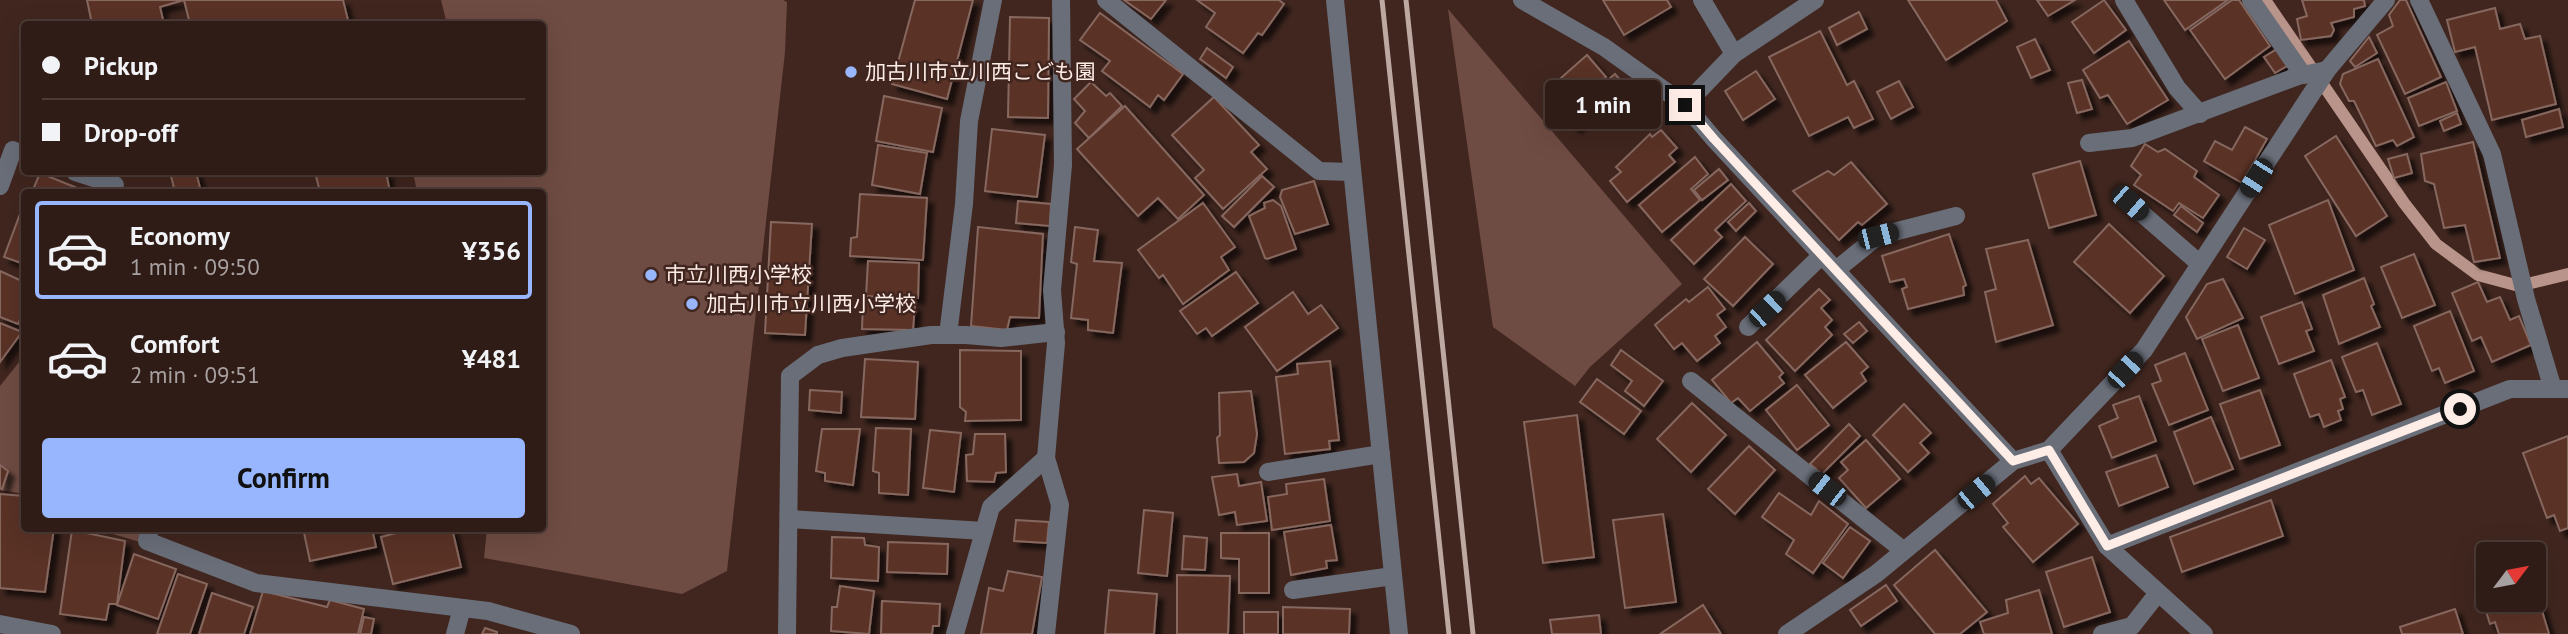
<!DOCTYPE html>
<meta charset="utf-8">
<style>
body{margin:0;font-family:"PT Sans","Noto Sans JP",sans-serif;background:#382520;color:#f1f3f6;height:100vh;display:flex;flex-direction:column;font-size:26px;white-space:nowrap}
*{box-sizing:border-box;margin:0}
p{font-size:23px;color:#a8a1a1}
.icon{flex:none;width:38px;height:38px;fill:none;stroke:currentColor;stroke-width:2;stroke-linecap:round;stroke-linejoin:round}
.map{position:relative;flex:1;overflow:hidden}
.panel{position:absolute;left:21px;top:189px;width:525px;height:343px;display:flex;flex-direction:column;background:#301c17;border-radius:7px;box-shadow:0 7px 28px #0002,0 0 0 2px #4b3a36}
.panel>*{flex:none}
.banner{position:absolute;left:21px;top:21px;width:525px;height:154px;border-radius:7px;box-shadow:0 7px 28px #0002,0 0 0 2px #4b3a36;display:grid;align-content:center;height:154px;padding:0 21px;background:#301c17}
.needle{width:46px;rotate:58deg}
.buttons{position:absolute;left:2476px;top:542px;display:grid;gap:14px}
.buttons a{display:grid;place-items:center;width:70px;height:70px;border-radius:7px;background:#301c17;box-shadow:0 7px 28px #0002,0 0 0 2px #4b3a36;font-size:35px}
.end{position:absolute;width:32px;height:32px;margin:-16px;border:9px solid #feece7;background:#111;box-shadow:0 0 0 4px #111}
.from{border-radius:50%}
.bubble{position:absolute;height:49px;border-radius:7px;background:#301c17;box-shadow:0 7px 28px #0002,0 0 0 2px #4b3a36;font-size:23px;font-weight:800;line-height:49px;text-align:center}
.car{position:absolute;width:21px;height:42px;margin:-21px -10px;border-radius:9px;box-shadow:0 0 5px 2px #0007;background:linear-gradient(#222 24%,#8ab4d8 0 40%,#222 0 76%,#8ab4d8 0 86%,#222 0)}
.banner b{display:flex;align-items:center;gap:24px;height:66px;font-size:26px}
.banner b+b{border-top:2px solid #4b3a36}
.banner i{width:18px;height:18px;background:#f1f3f6}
ul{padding:12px 0 0;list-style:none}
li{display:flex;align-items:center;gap:21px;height:98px;margin:0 14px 10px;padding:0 7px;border:4px solid transparent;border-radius:7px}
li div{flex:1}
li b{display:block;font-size:26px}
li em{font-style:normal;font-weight:800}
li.current{border-color:#97b6fd}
li>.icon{width:63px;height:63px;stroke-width:1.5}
.action{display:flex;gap:14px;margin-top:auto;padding:14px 21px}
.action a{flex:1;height:80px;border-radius:7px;background:#97b6fd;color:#111;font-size:28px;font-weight:800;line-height:80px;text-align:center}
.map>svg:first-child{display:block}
</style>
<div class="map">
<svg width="2568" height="634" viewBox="0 0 2568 634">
<defs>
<filter id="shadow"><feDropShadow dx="6" dy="6" stdDeviation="2" flood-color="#0009"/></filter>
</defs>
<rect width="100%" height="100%" fill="#40261f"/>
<g fill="#6f4c43">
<path d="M441,0H783L787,2L785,52L727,571L682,594L484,558L487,529L542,528V192H417L413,172H542V24H447Z"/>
<path d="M1448,9L1682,284L1590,367L1575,386L1493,327Z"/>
<path d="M24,356V494L0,490V386Z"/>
<path d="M96,529H143L140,542Z"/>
</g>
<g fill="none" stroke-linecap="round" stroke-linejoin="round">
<path stroke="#b9948a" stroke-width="12" d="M2265,0L2404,203L2436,244L2478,275L2519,286L2568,274"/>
</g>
<g fill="#5a3227" stroke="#86675f" stroke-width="2" filter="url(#shadow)">
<path d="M87,0H343L349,24H190L184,0L160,7L164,24H92Z"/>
<path d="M915,0H973L947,99L892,84Z"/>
<path d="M1124,0H1166L1151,19Z"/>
<path d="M1197,0H1279L1284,4L1262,35L1258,33L1243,53L1206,27L1215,13Z"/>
<path d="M1603,0H1667L1671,7L1624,35Z"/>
<path d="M1908,0H1996L2007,21L1946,60Z"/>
<path d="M2037,0H2075L2048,16Z"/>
<path d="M2104,0L2126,30L2094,53L2072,22Z"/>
<path d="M2164,0H2228L2185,30Z"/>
<path d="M2232,0H2239L2270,46L2225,79L2190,30Z"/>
<path d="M2302,0H2364L2365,6L2354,9V17L2331,23L2334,30L2331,36L2301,40L2297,19L2307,16Z"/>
<path d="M2400,0H2406L2441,77L2405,94L2377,35L2393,26L2389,15Z"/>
<path d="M2495,8L2500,29L2520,24L2525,39L2540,36L2556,104L2492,120L2475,47L2455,52L2447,20Z"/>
<path d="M1859,12L1867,29L1837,45L1829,28Z"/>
<path d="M1100,13L1183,74L1164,100L1158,95L1150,107L1102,71L1110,61L1080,40Z"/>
<path d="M1010,17L1049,18L1048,118L1008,117Z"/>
<path d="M1820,31L1847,85L1854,81L1873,119L1854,128L1848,117L1809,136L1769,57Z"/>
<path d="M2369,37L2377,53L2355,67L2350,61Z"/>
<path d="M2035,39L2050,70L2031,78L2017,47Z"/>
<path d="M2129,41L2168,100L2127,124L2108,95L2100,98L2083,70Z"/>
<path d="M1207,48L1233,67L1226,78L1200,59Z"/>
<path d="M2277,49L2287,66L2275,73L2264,57Z"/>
<path d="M1587,55L1606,77L1583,97L1594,110L1575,127L1545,92Z"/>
<path d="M2378,59L2414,137L2397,146L2393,140L2376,146L2354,101H2349L2340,84L2343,74Z"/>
<path d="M1756,71L1775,99L1743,120L1725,91Z"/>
<path d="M1615,74L1622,82L1603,99L1595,91Z"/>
<path d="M2082,80L2092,109L2077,113L2068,83Z"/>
<path d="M1899,81L1913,107L1891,119L1877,92Z"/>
<path d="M1091,82L1106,96L1110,93L1122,106L1089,138L1075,123L1085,111L1074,99Z"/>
<path d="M2446,82L2457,111L2419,126L2408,98Z"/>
<path d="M884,96L942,108L933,152L876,141Z"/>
<path d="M1214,97L1259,145L1251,152L1267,169L1223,209L1195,178L1204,170L1172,135Z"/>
<path d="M1125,106L1204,195L1178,219L1158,198L1138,216L1077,149Z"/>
<path d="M2559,109L2563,127L2526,137L2522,120Z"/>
<path d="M2457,113L2461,124L2444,131L2440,121Z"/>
<path d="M2245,127L2267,139L2242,183L2204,161L2215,141L2232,150Z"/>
<path d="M992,129L1045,135L1037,197L985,191Z"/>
<path d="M1661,130L1677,148L1669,155L1675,162L1627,202L1610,181L1621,172L1616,167L1650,134L1652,137Z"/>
<path d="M2336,136L2387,216L2356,236L2305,156Z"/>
<path d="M2473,142L2500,258L2474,262L2465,225L2444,228L2434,184L2425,181L2421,154Z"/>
<path d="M2145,144L2158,152L2165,149L2197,171L2194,177L2219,195L2203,218L2179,203L2173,211L2134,185L2141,175L2131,166Z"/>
<path d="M878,145L927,153L920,194L872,185Z"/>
<path d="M2407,154L2412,173L2394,178L2388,159Z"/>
<path d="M1695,157L1708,174L1691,189L1700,200L1662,232L1639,205Z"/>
<path d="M2080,161L2096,215L2049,228L2033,174Z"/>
<path d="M1851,162L1887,204L1862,225L1858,222L1839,240L1793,191L1828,171L1834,175Z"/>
<path d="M1719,169L1728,180L1702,200L1694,190Z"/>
<path d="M170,172H196L201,192H175Z"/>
<path d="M315,172H386L390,192H320Z"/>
<path d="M40,173L87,192H32Z"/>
<path d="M1262,176L1274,187L1234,227L1222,216Z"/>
<path d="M1314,181L1328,224L1295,234L1280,197L1282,190Z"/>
<path d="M1731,184L1746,201L1715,230L1722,237L1694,264L1671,240Z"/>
<path d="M860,194L927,198L923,260L850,256L851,238L857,237Z"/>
<path d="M1273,200L1281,206L1296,249L1267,259L1265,258L1249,216L1265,208L1264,203Z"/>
<path d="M2328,200L2354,270L2295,294L2269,225Z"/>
<path d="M1018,201L1051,204L1050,226L1016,223Z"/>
<path d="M1203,203L1235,247L1221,257L1229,270L1183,304L1163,275L1159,278L1138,250Z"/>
<path d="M1749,203L1756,211L1736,231L1728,222Z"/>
<path d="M2181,206L2203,223L2197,232L2174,215Z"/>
<path d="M20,214L24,216V264L4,257Z"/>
<path d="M771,222L812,224L805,335L765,333Z"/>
<path d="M2109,224L2164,276L2130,313L2074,262Z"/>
<path d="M978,227L1043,234L1039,318L1010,317L1007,330L971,326Z"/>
<path d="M1075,227L1098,230L1094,261L1122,263L1113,333L1088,330V320L1071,318L1077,264L1071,262Z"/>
<path d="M2244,228L2265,240L2247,269L2227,257Z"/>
<path d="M1949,234L1966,285L1963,287L1964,295L1908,309L1902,289L1907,287L1904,279L1890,282L1882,256Z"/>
<path d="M1745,237L1773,264L1733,306L1704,279Z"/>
<path d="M2028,240L2053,325L1996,342L1985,292L1996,289L1986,249Z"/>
<path d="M2414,254L2435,305L2402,318L2381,267Z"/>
<path d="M868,261L919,263L918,298L866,296Z"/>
<path d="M0,271L24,282V312L18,324L0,317Z"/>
<path d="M1236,272L1258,303L1212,336L1206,328L1197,334L1180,311Z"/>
<path d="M2364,278L2374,304L2371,306L2380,327L2339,344L2323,295Z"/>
<path d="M2223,279L2243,318L2197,339L2186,317L2207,284Z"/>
<path d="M2478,282L2487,302L2500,297L2510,320L2519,316L2531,345L2492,362L2481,337L2472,341L2452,293Z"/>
<path d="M1708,287L1725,309L1717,315L1726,327L1715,336L1720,343L1697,361L1682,343L1674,349L1655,325L1686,299L1689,302Z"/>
<path d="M1819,289L1830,300L1821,308L1832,320L1825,327L1832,335L1795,371L1766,340Z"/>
<path d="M1293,292L1308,314L1321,305L1338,328L1277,371L1245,327Z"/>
<path d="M2302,302L2312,329L2306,331L2314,351L2279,364L2261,317Z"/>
<path d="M863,303L915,305L913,330L862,329Z"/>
<path d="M2450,311L2474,371L2445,383L2439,368L2432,371L2414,326Z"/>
<path d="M1859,322L1867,331L1853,343L1844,334Z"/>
<path d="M0,323L22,332L0,362Z"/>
<path d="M2238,325L2259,378L2223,391L2202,339Z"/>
<path d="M1757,342L1783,373L1779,377L1784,383L1750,411L1738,398L1731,403L1712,380Z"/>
<path d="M1846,342L1868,367L1861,373L1866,381L1833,408L1805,375Z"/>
<path d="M2377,343L2401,404L2372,415L2363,390L2356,392L2342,357Z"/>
<path d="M960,350L1021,351V420L965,421L966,412L960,407Z"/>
<path d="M1621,350L1663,381L1644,406L1625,391L1632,381L1611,365Z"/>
<path d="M2185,353L2208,410L2169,425L2152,384L2161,381L2155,365Z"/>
<path d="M865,359L918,362L915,419L861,417Z"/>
<path d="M2331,360L2345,397L2340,399L2343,409L2338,411L2341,420L2324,427L2319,414L2310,417L2294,374Z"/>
<path d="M1330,361L1339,440L1329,441L1330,449L1285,454L1276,377L1298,374L1297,364Z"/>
<path d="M1597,379L1641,411L1624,434L1580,402Z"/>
<path d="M1797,385L1829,425L1797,450L1766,410Z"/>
<path d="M810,390L842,392L841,413L809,410Z"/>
<path d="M2260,390L2280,445L2240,459L2220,404Z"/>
<path d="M1251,391L1257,434L1254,453L1244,462L1219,463L1217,438L1220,435L1219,393Z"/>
<path d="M2139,396L2156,441L2112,458L2099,426L2118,418L2113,405Z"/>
<path d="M1692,403L1726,435L1691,472L1657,439Z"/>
<path d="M1904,404L1931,433L1920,443L1929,453L1908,472L1873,435Z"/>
<path d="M1577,415L1594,557L1543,563L1524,422Z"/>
<path d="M2211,417L2233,469L2194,484L2174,432Z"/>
<path d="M1849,424L1860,436L1822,474L1810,464Z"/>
<path d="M876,428L911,429L908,495L879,493V473L873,471Z"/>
<path d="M822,429H860L853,485L825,481V473L816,471Z"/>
<path d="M930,430L961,433L954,492L923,488Z"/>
<path d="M975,434H1005L1006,472L996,473L994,482L967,481L966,455L973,454Z"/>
<path d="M2568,436V528L2560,531L2554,515L2547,518L2523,453Z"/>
<path d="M1866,440L1900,479L1866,508L1839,478L1848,470L1841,462Z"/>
<path d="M1749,446L1775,470L1735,514L1708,489Z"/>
<path d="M2156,455L2168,487L2119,506L2106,472Z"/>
<path d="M0,465L8,471L2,489L0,488Z"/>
<path d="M1237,474L1239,486L1261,482L1267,521L1237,525L1235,512L1219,515L1212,477Z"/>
<path d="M2025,476L2031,484L2039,478L2078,524L2033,562L2003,527L2008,523L1993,504Z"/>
<path d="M1324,479L1330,521L1272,530L1268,497L1287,494L1286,484Z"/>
<path d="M1779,493L1811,515L1819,501L1848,524L1813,573L1786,554L1794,540L1762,517Z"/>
<path d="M0,494L24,496L23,524L24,528H54L45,592L0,588Z"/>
<path d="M2271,500L2283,536L2182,572L2170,537Z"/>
<path d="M1144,510L1173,513L1167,576L1138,573Z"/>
<path d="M1663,514L1676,602L1625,608L1613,520Z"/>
<path d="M1016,520L1049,522L1047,543L1014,541Z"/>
<path d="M1331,525L1337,560L1326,561L1327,568L1291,575L1284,532Z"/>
<path d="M1850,527L1870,541L1843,578L1823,563Z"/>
<path d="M303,528H372L376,547L310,561Z"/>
<path d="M414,528H452L461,567L393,584L381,537Z"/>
<path d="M72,530L125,541L117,604H109L106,620L60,614Z"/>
<path d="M1221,533H1269V593H1239V559L1221,558Z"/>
<path d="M1184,536L1207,538L1205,570L1182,569Z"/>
<path d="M832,537L864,538L865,545L879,547L878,581L831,578Z"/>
<path d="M888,542L948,544L947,574L887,572Z"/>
<path d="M1935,550L1987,612L1960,634H1935L1894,585Z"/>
<path d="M134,554L176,569L158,619L117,605Z"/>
<path d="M2092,557L2110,612L2064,627L2046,572Z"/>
<path d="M1008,571L1042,577L1032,634H981L989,588L1003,591Z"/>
<path d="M178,574L207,584L190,634H157Z"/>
<path d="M1177,575L1230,576L1228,634H1177Z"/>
<path d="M2534,584L2549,634H2499L2495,622L2490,624L2481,596L2488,594V600H2534Z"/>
<path d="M1886,585L1897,601L1861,626L1850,610Z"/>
<path d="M840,586L874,591L869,634L831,631L832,607H837Z"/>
<path d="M1109,590L1157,594L1154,634H1105Z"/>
<path d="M2039,590L2052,634H1984L1980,622L2008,613L2006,600Z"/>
<path d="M263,591L327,607L330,600L364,609L358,634H250Z"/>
<path d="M212,593L253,607L244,634H199Z"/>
<path d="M882,601L940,604L939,626H933L932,634H881Z"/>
<path d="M1703,605L1721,634H1660Z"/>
<path d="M1283,607L1350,609L1349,634H1283Z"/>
<path d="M2455,609L2463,634H2402L2400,627Z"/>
<rect x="1244" y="612" width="34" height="22"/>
<path d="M1599,615L1601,634H1552L1550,620Z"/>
<path d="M364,617L374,619L371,634H360Z"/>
<path d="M485,628L497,632V634H482Z"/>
</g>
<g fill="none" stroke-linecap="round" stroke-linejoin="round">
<g stroke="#696e79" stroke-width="18">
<path d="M1106,0L1319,171L1352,172"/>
<path d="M1335,0L1399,634"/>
<path d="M1522,0L1604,47L1685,105L1714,139L2013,461"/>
<path d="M1702,0L1734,54"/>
<path d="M2124,0L2177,88L2200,114"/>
<path d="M2251,0L2303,75"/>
<path d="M2419,0L2492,154L2526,299L2553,389"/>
<path d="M1685,105L1734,54L1815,0"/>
<path d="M2089,143L2132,138L2298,76L2327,70"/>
<path d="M75,172L115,185L112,192"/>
<path d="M0,186L13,150"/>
<path d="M2130,203L2200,264"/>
<path d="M1836,270L1878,236L1956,216"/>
<path d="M1748,327L1822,255"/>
<path d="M948,335L964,204L969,121L993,0"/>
<path d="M1691,381L1904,551"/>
<path d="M2049,450L2107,546L2510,389H2568"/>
<path d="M1046,458L1060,505L1046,634"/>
<path d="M1268,472L1381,454"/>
<path d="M789,519L984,531"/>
<path d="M150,528L147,541L256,583L488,611L571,634"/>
<path d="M2107,546L2204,634"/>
<path d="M1293,590L1393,576"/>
<path d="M0,624L52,634"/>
<path d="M455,634L462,608"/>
<path d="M787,634L790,376L818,355L842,348L931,335H966L1001,338L1056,332"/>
<path d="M955,634L991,507L1046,458L1056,343L1052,290L1063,165L1061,0"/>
<path d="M1787,634L1876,574L2013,461L2049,450L2144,350L2327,70L2386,0"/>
<path d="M2102,634L2132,626L2158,593"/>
</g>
<g stroke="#bda8a2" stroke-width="5">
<path d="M1382,0L1449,634"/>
<path d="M1406,0L1473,634"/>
</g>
</g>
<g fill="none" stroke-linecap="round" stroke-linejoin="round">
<path stroke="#feece7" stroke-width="9" d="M1685,105L1714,139L2013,461L2049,450L2107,546L2460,409"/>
</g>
<g fill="#97b6fd" stroke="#40261f" stroke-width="2.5">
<circle cx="851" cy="72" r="7"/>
<circle cx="651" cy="275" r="7"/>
<circle cx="692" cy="304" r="7"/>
</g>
<g text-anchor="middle" stroke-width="5" stroke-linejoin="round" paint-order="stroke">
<g font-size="21" fill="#feece7" stroke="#40261f" text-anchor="start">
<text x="865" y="79">加古川市立川西こども園</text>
<text x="665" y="282">市立川西小学校</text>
<text x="706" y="311">加古川市立川西小学校</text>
</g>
</g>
</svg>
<div class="buttons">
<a><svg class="needle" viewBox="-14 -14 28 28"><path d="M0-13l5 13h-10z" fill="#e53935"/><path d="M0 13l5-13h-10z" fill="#a8a1a1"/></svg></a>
</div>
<i class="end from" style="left:2460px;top:409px"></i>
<i class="end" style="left:1685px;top:105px"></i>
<div class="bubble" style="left:1545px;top:80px;width:116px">1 min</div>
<i class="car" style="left:2256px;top:178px;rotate:213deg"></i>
<i class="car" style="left:2130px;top:203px;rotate:131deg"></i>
<i class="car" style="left:1878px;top:236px;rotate:76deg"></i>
<i class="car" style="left:1767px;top:309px;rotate:46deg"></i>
<i class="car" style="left:2125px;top:370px;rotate:43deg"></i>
<i class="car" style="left:1827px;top:489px;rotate:308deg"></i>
<i class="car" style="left:1976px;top:492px;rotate:50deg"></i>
<div class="banner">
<b><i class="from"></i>Pickup</b>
<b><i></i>Drop-off</b>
</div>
<section class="panel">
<ul>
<li class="current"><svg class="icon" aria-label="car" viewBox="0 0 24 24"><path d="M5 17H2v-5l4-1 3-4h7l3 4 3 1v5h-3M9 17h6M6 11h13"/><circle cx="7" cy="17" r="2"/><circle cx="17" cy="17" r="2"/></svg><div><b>Economy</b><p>1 min · 09:50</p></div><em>¥356</em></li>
<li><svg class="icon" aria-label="car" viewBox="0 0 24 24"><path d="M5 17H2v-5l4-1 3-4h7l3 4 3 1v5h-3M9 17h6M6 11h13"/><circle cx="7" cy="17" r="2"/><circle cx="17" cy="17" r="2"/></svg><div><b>Comfort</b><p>2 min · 09:51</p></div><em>¥481</em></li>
</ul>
<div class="action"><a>Confirm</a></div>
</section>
</div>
